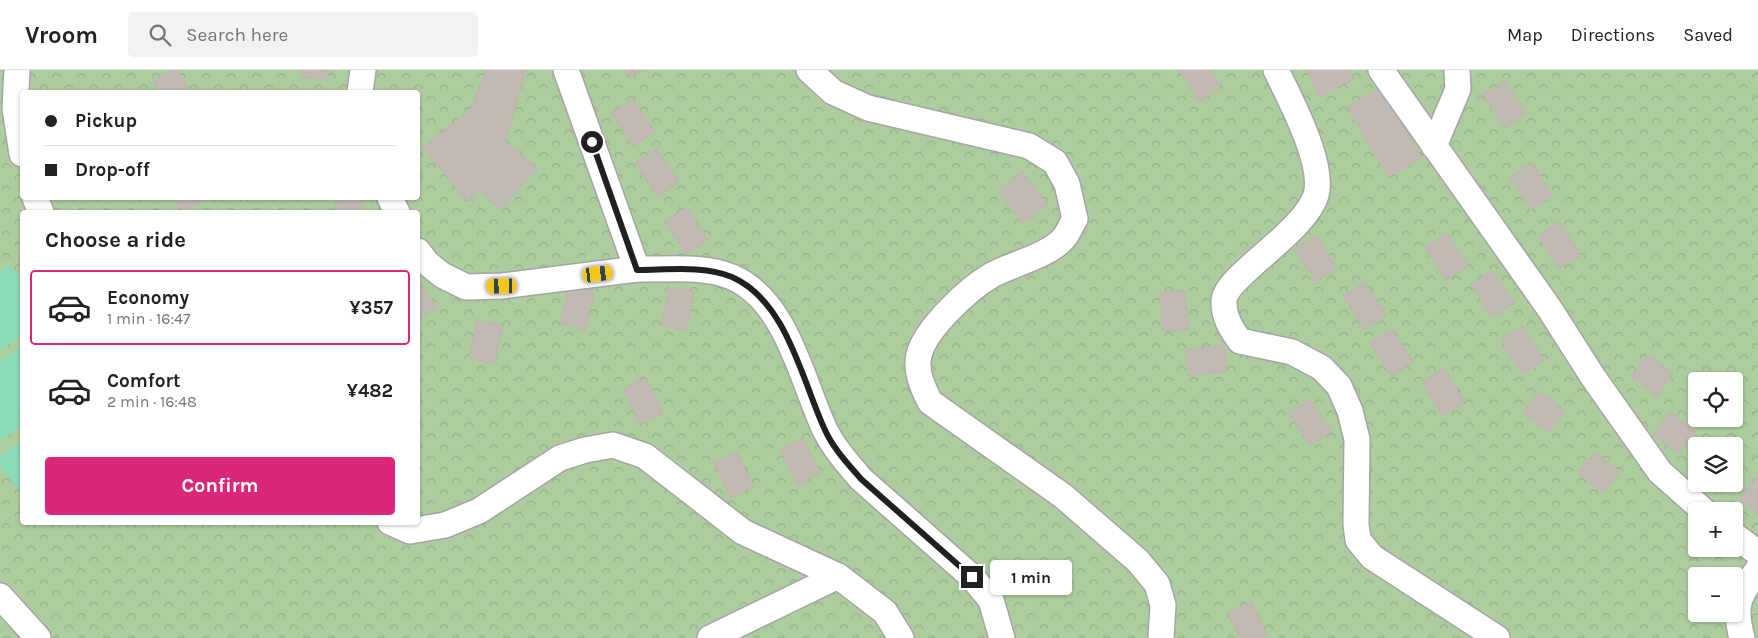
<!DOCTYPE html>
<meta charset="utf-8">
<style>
body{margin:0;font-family:Karla,sans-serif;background:#f2f2f2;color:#222;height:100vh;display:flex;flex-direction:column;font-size:19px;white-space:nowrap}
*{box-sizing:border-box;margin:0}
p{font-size:16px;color:#767676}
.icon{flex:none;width:28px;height:28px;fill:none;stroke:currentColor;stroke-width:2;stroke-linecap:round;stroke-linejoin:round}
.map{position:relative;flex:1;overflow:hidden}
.side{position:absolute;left:20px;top:140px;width:400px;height:315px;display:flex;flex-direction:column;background:#fff;border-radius:5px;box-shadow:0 1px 4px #0004}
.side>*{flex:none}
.hud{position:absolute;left:20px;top:20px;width:400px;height:110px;border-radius:5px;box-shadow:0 1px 4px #0004;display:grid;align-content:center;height:110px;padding:0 25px;background:#fff}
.fabs{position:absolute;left:1688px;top:302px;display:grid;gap:10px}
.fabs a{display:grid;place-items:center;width:55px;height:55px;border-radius:5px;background:#fff;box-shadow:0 1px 4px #0004;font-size:25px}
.end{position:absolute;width:22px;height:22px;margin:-11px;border:6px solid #202020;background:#fff;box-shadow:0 0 0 2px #fff}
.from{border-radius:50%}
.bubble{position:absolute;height:35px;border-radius:5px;background:#fff;box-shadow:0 1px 4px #0004;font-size:16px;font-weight:700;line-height:35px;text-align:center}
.car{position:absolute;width:15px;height:30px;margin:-15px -8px;border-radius:6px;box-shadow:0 0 4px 1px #0007;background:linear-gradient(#f5c518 24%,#345 0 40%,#f5c518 0 76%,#345 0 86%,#f5c518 0)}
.hud b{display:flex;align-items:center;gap:18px;height:48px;font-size:19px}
.hud b+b{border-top:1px solid #e0e0e0}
.hud i{width:12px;height:12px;background:#222}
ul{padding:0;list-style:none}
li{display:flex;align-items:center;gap:15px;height:75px;margin:0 10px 8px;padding:0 15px;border:2px solid transparent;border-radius:5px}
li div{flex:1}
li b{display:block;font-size:19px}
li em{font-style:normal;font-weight:700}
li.active{border-color:#db2777}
li>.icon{width:45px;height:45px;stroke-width:1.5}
h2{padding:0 25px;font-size:22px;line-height:60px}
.primary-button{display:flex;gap:10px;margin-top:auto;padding:10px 25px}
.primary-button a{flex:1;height:58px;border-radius:5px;background:#db2777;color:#fff;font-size:20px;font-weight:700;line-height:58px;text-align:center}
header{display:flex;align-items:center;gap:30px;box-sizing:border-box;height:70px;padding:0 25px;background:#fff;border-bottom:1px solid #e0e0e0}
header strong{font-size:24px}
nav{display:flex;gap:28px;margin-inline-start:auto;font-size:18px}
.search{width:350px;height:45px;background:#f2f2f2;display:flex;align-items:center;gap:12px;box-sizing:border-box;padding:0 18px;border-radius:5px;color:#767676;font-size:19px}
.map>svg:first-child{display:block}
</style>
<header>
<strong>Vroom</strong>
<div class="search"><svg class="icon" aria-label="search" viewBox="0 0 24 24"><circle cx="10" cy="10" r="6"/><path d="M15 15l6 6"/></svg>Search here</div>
<nav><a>Map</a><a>Directions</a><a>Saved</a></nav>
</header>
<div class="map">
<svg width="1758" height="568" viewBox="0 0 1758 568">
<defs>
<pattern id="forest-crowns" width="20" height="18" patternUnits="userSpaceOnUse" patternTransform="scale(1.25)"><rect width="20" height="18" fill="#aecd9f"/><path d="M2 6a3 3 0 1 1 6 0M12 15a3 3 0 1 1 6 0" fill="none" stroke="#95b089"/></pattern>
</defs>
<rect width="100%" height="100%" fill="#f0ede8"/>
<path fill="url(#forest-crowns)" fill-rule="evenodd" d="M0,0H1758V568H0ZM22,22H418V128H22ZM22,142H418V452H22ZM1696,311H1734V349H1696ZM1696,376H1734V414H1696ZM1696,441H1734V479H1696ZM1696,506H1734V544H1696Z"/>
<g fill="#8bdab8">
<path d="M10,194L22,210V264L0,281V202Z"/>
<path d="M22,275V354L0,372V292Z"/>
<path d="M22,370V424L0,395V387Z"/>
</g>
<g fill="#c1b9b4" stroke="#c1b4ab">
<path d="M171,0H177L191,22H160L153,11Z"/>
<path d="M302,0H328L327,10L302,7Z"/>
<path d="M486,0H526L505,71L537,98L501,139L479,119L468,132L422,78L471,39Z"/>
<path d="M627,0H643L631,7Z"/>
<path d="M1179,0H1209L1221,17L1199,31Z"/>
<path d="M1307,0H1349L1354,9L1319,27Z"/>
<path d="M1505,11L1526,44L1505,58L1483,25Z"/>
<path d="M1381,17L1422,88L1388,107L1347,37Z"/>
<path d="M633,29L655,62L633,76L611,43Z"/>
<path d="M657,79L679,112L657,126L635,93Z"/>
<path d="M1532,93L1553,126L1531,140L1510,107Z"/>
<path d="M1022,102L1048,135L1023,154L998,121Z"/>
<path d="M174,128H205L206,129L183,142Z"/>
<path d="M336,128H362L361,142H335Z"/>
<path d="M687,137L708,170L686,184L665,151Z"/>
<path d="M1559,152L1581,185L1559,199L1538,166Z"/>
<path d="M1447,163L1468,196L1446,210L1425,177Z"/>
<path d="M1316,165L1337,198L1316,212L1294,179Z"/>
<path d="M1493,200L1514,233L1492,247L1471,214Z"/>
<path d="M1365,212L1386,245L1364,260L1343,226Z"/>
<path d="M423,215L436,238L418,248V219Z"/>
<path d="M569,216L594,221L586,260L560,254Z"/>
<path d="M669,217L695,222L686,261L661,255Z"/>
<path d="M1184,220L1189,259L1163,262L1159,223Z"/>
<path d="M477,250L503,255L494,294L469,288Z"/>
<path d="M1523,256L1544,290L1522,304L1501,270Z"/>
<path d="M1392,259L1413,292L1391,306L1370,273Z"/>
<path d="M1224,275L1227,301L1188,306L1185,280Z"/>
<path d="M1648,284L1673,304L1656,326L1631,306Z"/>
<path d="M1444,298L1465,332L1443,346L1422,313Z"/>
<path d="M646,308L663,343L640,354L623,319Z"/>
<path d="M1540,321L1565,341L1548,362L1522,342Z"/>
<path d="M1310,329L1332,362L1310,376L1289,343Z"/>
<path d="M1670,342L1696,362L1679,384L1653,364Z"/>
<path d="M803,368L820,403L797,415L780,379Z"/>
<path d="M737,382L754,417L731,428L714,393Z"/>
<path d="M1595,382L1620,402L1603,423L1578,403Z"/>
<path d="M1757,407L1758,408V444L1739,429Z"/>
<path d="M1251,532L1268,567L1266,568H1240L1228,543Z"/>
</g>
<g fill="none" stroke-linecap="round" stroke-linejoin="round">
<g stroke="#a4a4a4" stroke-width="28">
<g id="street">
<path d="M17,0L15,38L22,84"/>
<path d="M809,0L833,22L868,38L1029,76L1055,92L1067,114L1075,149C1071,155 1068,164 1063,169C1048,186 1012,194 992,205C969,218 925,259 919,285C915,301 923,318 930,332L1063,426L1138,491L1157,514L1163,535L1161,568"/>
<path d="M1276,0C1290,29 1325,94 1316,125C1305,162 1226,206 1224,230C1223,246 1231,259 1240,271L1292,282L1322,298L1339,316L1350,341L1357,369L1356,454L1358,470L1372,487L1497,568"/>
<path d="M1381,0L1549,238L1593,307L1660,402L1704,441"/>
<path d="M360,22L363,0"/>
<path d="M1434,76L1458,19L1457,0"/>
<path d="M35,128L41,142"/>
<path d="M390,128L397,142"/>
<path d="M418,181L427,193L442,205L466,217L502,216L637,199L566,0"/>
<path d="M637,199C667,200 704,195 732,207C787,231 802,311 825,360C834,378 848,394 861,409L972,507L991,530L1002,568"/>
<path d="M390,452L410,461L445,455L479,441L560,388L585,380L613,375L645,386L743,462L838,506L885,542L901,568"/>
<path d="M1734,465L1758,483"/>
<path d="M0,526L38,568"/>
<path d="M710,568L838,506"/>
<path d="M1742,568C1733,534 1739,526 1758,499"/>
</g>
</g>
<use href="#street" stroke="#fff" stroke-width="25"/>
</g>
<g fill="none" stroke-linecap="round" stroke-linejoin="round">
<path stroke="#202020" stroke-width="6" d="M592,72L637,200C667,200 704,195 732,207C787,231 802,311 825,360C833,378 848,394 861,409L972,507"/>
</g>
</svg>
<div class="fabs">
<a><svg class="icon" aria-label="locate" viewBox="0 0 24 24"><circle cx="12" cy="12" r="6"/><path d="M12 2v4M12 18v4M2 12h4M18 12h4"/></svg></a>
<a><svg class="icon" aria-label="layers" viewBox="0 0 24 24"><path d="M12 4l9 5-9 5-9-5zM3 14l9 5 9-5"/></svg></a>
<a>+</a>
<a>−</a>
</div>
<i class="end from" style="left:592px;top:72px"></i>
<i class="end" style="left:972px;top:507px"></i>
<div class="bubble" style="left:990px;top:490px;width:82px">1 min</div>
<i class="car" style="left:598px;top:204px;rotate:83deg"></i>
<i class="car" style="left:502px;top:216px;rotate:269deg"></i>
<div class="hud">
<b><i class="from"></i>Pickup</b>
<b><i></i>Drop-off</b>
</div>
<section class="side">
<h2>Choose a ride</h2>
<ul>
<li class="active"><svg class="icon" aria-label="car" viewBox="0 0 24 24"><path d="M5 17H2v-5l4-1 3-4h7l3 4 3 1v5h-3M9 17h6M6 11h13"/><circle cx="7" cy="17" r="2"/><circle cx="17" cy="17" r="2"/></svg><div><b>Economy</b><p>1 min · 16:47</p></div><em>¥357</em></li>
<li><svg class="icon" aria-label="car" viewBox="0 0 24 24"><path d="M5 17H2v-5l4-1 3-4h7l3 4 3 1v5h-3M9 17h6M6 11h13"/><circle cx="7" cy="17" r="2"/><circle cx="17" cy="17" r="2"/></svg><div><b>Comfort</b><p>2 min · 16:48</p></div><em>¥482</em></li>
</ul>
<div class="primary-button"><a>Confirm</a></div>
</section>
</div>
